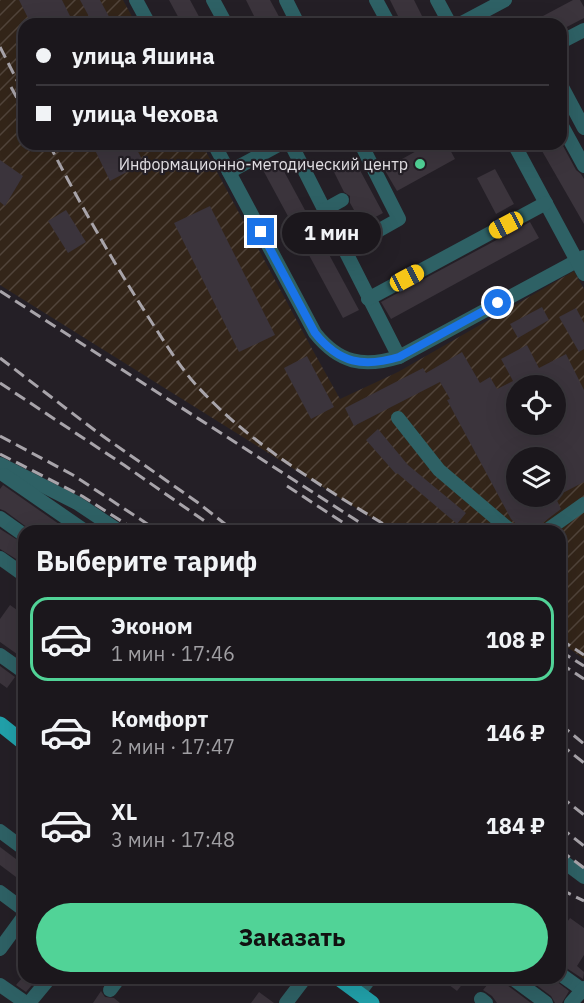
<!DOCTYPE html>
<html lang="ru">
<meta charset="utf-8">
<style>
body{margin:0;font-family:"IBM Plex Sans",sans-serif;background:#242025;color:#f1f3f6;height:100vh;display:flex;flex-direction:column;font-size:22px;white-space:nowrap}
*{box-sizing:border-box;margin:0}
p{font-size:20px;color:#a09fa3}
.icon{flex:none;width:33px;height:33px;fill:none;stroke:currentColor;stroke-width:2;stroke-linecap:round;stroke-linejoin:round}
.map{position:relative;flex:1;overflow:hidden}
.details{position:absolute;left:18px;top:525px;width:548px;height:459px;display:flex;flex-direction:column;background:#1b171c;border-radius:18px;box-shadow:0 6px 24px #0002,0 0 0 2px #39363b}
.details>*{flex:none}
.top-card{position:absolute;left:18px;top:18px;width:549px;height:132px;border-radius:18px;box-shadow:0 6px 24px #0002,0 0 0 2px #39363b;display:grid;align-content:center;height:132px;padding:0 18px;background:#1b171c}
.buttons{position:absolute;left:506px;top:375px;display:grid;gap:12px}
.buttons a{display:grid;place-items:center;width:60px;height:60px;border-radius:50%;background:#1b171c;box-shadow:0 6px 24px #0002,0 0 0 2px #39363b;font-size:30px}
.end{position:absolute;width:27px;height:27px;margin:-14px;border:8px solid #1a73e8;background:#fff;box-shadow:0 0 0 3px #fff}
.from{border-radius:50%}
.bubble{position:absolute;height:42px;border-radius:21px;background:#1b171c;box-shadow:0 6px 24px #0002,0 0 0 2px #39363b;font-size:20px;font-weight:700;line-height:42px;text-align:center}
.car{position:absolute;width:18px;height:36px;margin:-18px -9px;border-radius:8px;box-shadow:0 0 4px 2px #0007;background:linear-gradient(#f5c518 24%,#345 0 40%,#f5c518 0 76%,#345 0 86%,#f5c518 0)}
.top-card b{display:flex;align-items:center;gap:21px;height:57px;font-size:22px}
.top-card b+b{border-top:2px solid #39363b}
.top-card i{width:15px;height:15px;background:#f1f3f6}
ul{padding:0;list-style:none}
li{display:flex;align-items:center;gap:18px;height:84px;margin:0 12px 9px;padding:0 6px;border:3px solid transparent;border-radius:18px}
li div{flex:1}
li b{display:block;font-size:22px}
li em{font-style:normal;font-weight:700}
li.on{border-color:#51d397}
li>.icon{width:54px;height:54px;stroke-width:1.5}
h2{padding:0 18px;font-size:27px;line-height:72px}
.button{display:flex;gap:12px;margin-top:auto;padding:12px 18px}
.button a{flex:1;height:69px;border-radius:36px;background:#51d397;color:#111;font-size:24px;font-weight:700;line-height:69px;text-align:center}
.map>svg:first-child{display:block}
</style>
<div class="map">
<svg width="584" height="1003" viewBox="0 0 584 1003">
<defs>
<pattern id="industrial-furrows" width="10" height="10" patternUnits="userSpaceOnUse" patternTransform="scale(1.5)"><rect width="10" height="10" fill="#332519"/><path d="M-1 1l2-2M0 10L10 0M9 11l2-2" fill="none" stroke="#51443b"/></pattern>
</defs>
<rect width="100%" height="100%" fill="#241f26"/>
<path fill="url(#industrial-furrows)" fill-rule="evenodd" d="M0,0H123L136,24H24V144H202L311,347L340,399L398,372L574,271L584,289V659L560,642V531H393L0,285ZM516,386H555V424H516ZM516,458H555V496H516Z"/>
<g fill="#3b343c" fill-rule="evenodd">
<path d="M19,0H62L74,24H31Z"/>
<path d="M80,0H100L113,24H93Z"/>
<path d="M169,0H190L203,24H182Z"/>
<path d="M246,0H270L283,24H258Z"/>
<path d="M390,0H414L426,24H402Z"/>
<path d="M573,0H580L584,7V18L561,30V24H528Z"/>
<path d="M92,144H134L144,163L110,181Z"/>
<path d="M429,144H447L455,159L397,191L384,169Z"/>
<path d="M538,144H562L576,170L581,174L584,179V224Z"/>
<path d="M0,160L23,176L5,206L0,202Z"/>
<path d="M355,161L383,213L362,224L350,203V196L344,192L334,172Z"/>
<path d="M279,162L359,310L343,318L263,170Z"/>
<path d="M495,169L514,204L496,214L477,178Z"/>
<path d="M210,206L275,335L239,352L174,223Z"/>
<path d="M66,210L86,242L68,253L48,221Z"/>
<path d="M530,222L539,238L391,319L381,302Z"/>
<path d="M542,307L549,320L518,338L510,324Z"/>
<path d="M576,308L584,323V349L579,352L559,317Z"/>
<path d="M527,345L539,368L566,354L584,390V482L555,497V458H516V496H555L561,509L532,531H520L517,525L511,519L447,400L450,399L440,382L354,426L345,408L423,368L426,373L462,352L480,383L490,377L497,389L513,381L501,359ZM516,386H555V424H516Z"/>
<path d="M307,356L334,407L311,419L284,368Z"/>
<path d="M378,429L408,465L466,513L457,524L397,473L396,474L366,440Z"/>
<path d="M3,485L69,531H32L5,511L0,509V489Z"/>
<path d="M0,529L24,544V564L0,549Z"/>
<path d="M10,605L24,615V659L0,642V619Z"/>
<path d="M0,666L15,677L7,688L0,683Z"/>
<path d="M0,847L24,865V883L0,865Z"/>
<path d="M570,918L584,928V955L577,966L584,972L583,979L565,967L560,965V932Z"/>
<path d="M22,978H38L26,992L16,985Z"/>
<path d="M440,978H467L457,991Z"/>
<path d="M493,978H503L507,985L531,1003H497L492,996L483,990Z"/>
<path d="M527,978H552L569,991L562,1003H555L551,996Z"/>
<path d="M101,991L105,997L114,998L120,1003H93Z"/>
<path d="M259,992L274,1003H251Z"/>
</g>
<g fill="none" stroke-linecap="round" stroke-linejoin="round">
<g stroke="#2e6165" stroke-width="14">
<path d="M136,0L149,24"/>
<path d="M213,0L226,24"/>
<path d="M286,0L298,24"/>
<path d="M376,0L389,24"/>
<path d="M437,0L450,24"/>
<path d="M460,24L505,0"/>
<path d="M561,42L584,30"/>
<path d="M561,85L584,128"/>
<path d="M561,124L584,166"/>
<path d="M214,144L315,333C339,363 363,368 399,357L584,257"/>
<path d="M291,144L399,357"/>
<path d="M514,144L584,274"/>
<path d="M229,172L280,144"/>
<path d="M324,210L342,200"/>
<path d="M344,250L399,219L361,144"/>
<path d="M368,299L546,203"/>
<path d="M398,418L439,470L511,531"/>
<path d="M0,464L77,503L119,531"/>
<path d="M4,475L85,531"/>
<path d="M0,518L24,535"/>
<path d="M546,531L584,504"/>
<path d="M0,558L24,575"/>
<path d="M0,655L24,672"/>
<path d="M0,831L24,849"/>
<path d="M560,859L584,877"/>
<path d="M0,892L24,910"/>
<path d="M0,949L24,916"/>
<path d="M560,974L584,991"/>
<path d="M512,978L546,1003"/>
<path d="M0,985L26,1003"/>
<path d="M110,990L119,978"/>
<path d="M359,993L370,978"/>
<path d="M481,999L486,1003"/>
<path d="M29,1003L48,980"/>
<path d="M286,1003L305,978"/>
<path d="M571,1003L584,988"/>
</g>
<g stroke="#21a1aa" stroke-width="15">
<path d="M0,724L24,743"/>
<path d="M338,978L372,1003"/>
</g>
<g stroke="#a8a4aa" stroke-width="3" stroke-dasharray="12 6" stroke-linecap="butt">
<path d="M0,47L24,94"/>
<path d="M11,87L24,111"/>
<path d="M49,144C79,202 112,260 147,315C162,338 178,365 197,386C253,447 325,488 395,531"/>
<path d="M0,291L373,531"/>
<path d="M0,358L97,432L197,502L234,531"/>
<path d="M0,383L124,465L219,531"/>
<path d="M0,436L73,475L158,531"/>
<path d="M0,454L82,496L137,531"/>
<path d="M287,486L356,531"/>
<path d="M560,639L584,655"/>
<path d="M560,651L584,666"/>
<path d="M560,663L584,679"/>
<path d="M560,724L584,744"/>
<path d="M560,744L584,763"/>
<path d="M560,796L584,815"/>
<path d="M560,827L584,846"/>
<path d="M560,850L584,868"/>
<path d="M560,889L584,901"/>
</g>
</g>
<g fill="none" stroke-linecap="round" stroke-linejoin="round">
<path stroke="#1a73e8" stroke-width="8" d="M261,232L315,333C339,363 363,368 399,357L498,303"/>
</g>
<circle fill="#51d397" stroke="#241f26" stroke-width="2" cx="420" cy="164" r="6"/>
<g text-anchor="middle" stroke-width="4.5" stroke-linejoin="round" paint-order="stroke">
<g font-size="16" fill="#e8e5ea" stroke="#241f26" text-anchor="end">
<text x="408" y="170">Информационно-методический центр</text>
</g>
</g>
</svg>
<div class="buttons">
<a><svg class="icon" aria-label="locate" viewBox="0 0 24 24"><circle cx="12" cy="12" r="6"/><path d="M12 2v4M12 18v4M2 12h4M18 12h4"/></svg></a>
<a><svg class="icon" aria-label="layers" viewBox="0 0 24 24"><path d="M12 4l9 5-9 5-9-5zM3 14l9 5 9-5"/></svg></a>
</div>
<i class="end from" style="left:498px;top:303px"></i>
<i class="end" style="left:261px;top:232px"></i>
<div class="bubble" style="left:282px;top:212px;width:99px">1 мин</div>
<i class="car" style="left:506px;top:225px;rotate:242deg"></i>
<i class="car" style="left:407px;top:278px;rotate:62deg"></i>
<div class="top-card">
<b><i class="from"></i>улица Яшина</b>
<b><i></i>улица Чехова</b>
</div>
<section class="details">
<h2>Выберите тариф</h2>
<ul>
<li class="on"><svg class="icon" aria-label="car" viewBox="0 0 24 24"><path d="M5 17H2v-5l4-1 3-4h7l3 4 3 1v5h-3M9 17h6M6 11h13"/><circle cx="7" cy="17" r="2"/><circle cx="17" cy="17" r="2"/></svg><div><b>Эконом</b><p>1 мин · 17:46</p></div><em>108 ₽</em></li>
<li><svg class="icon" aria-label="car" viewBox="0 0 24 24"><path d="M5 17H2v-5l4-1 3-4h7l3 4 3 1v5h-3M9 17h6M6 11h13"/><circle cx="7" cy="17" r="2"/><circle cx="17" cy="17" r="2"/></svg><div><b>Комфорт</b><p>2 мин · 17:47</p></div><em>146 ₽</em></li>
<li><svg class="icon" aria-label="car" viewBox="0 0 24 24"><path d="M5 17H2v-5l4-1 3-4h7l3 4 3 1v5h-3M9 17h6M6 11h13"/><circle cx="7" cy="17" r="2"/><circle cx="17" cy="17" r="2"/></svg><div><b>XL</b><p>3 мин · 17:48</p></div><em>184 ₽</em></li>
</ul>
<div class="button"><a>Заказать</a></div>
</section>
</div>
